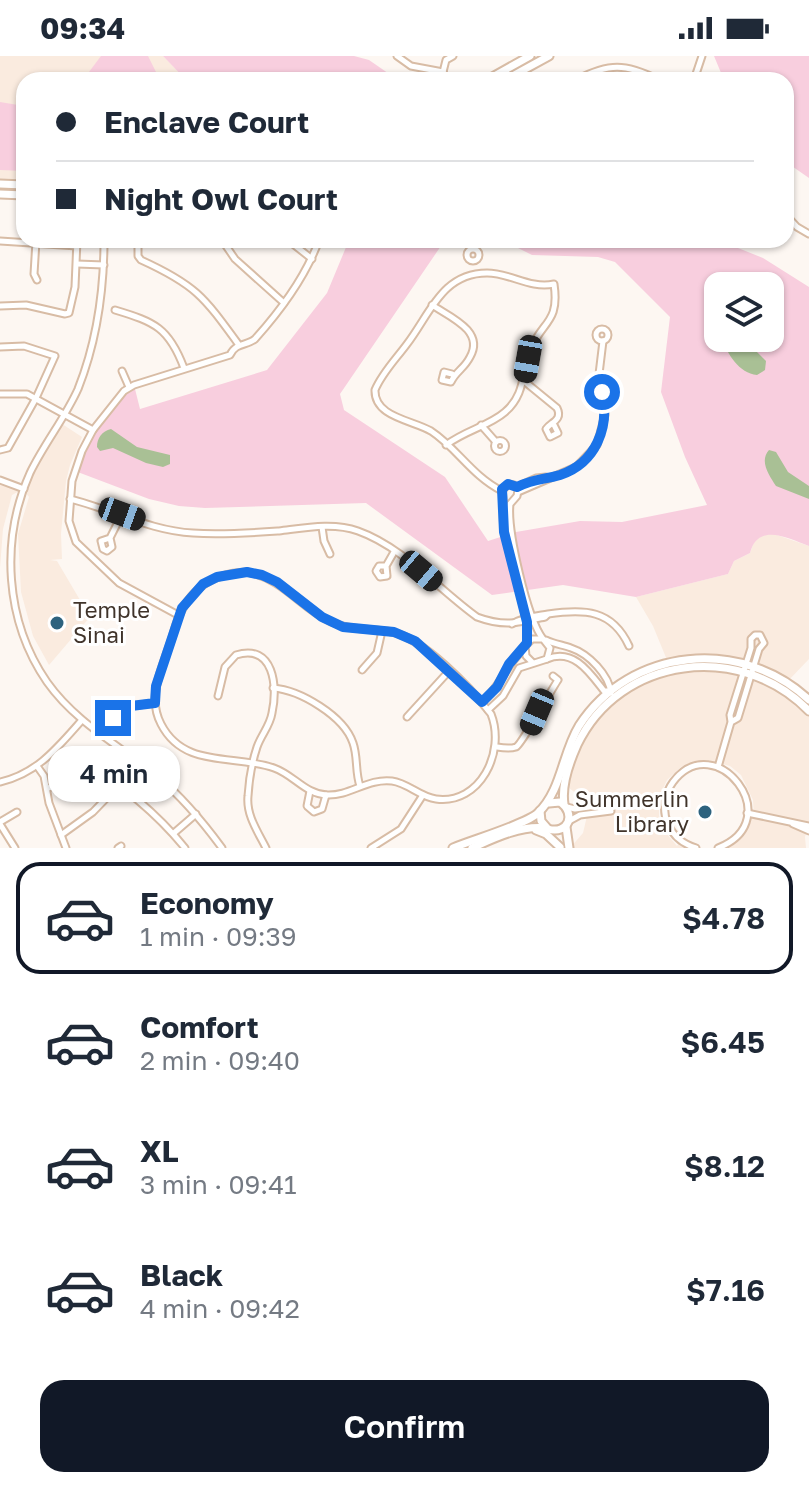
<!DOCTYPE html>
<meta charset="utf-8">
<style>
body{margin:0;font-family:"Golos Text",sans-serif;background:#f6f6f7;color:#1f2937;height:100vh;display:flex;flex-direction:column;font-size:30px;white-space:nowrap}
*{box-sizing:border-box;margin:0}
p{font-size:26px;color:#747a83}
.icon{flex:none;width:44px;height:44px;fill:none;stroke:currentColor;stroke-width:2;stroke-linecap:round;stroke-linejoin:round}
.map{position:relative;height:792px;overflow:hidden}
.panel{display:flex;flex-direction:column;background:#fff;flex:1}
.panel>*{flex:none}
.hud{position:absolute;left:16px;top:16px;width:778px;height:176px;border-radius:24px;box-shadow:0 2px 6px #0004;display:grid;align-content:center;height:176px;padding:0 40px;background:#fff}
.buttons{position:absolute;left:704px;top:216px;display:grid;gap:16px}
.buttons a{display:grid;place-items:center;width:80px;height:80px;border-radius:16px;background:#fff;box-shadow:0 2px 6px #0004;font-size:40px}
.end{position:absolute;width:36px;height:36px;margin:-18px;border:10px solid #1a73e8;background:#fff;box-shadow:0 0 0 4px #fff}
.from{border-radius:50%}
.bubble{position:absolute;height:56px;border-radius:24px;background:#fff;box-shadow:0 2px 6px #0004;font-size:26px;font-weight:600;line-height:56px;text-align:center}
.car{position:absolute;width:24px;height:48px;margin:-24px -12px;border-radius:10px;box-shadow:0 0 6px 2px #0007;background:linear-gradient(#222 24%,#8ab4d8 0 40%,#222 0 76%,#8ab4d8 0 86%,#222 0)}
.hud b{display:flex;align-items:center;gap:28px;height:76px;font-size:30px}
.hud b+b{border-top:2px solid #e0e1e3}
.hud i{width:20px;height:20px;background:#1f2937}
ul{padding:14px 0 0;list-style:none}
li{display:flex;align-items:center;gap:24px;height:112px;margin:0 16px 12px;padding:0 24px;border:4px solid transparent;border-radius:24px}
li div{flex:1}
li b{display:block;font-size:30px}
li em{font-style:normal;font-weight:600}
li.current{border-color:#111827}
li>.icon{width:72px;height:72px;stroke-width:1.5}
.primary-button{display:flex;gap:16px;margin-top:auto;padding:16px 40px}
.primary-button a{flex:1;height:92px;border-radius:24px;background:#111827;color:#fff;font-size:32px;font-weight:600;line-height:92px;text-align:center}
.status{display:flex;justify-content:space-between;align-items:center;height:56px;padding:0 40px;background:#fff;direction:ltr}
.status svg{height:22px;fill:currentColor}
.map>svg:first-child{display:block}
</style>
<div class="status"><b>09:34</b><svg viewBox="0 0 49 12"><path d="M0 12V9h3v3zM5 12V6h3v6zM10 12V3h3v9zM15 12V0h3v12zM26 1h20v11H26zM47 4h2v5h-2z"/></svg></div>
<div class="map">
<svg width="809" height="792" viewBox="0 0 809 792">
<rect width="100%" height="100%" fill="#fdf7f2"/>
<g fill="#faebdf">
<path d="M0,0H163L186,24H24V123H0Z"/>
<path d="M59,366L82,381L70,409L66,425L61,478L62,503L50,504L57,505L90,561L49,609L33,580L21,536L18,478L29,441L23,433L12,439L3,473L0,512V424L24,432Z"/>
<path d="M764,478H774L809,490V603L788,625L752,608L723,601L693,600L667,604L653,570L636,541L728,518L734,505L750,497L754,485Z"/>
<path d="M721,613L774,629L809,658V766L805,781L806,792H724L742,778L749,762L754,761L753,744L741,719L730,710L707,704L681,711L667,724L659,741V760L666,777L677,790L679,787L688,792H570L583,777L587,760L581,741L565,729L571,708L589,670L630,633L667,617Z"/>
</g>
<g fill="#f8cede" fill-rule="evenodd">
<path d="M101,0H148L160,24H90L89,16Z"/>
<path d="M163,0H354L369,4L398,24H186Z"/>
<path d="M714,0H809V122L786,106V24H724Z"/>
<path d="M0,46L24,50V115L0,114Z"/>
<path d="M349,184H445L340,338L344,354L445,421L488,485L516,476L580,465L622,466L707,449L685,401L661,336L670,261L615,206L598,201L532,199L502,184H718L763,202L809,231V490C788,482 758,466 750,497L734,505L728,518L636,541L563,529L492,539L366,447L205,452L179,450L149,443L75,415C86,382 107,351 134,329L140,353L267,314L327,237ZM718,230H770V282H718Z"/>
</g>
<g fill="#a9c095">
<path d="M722,282H735L740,286L750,289L766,305L765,314L757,319C739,317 727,298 722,282Z"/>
<path d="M111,373L137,391L170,399V408L163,411L146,407L113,392L100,395L97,391C97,382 102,375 111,373Z"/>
<path d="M769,394L776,396L788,416L809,430V443L776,430C769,419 759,405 769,394Z"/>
</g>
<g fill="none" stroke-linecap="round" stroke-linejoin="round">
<g stroke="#d8bca5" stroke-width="9">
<g id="minor">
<path d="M397,0L411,10L443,16"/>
<path d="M443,16L446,4L453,0"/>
<path d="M443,16L447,24"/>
<path d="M576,24C609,7 625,7 659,24"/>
<path d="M694,24L702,0"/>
<path d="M786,159L797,171L809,178"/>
<path d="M104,184C104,235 97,285 78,333C65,362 44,388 30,417C0,484 5,565 47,626C76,667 119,689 157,720C182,741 203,766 222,792"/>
<path d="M138,184V200L141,204C196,229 204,241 239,289"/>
<path d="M222,184L235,203L284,247"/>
<path d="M288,184L312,203"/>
<path d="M0,185L77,190"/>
<path d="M36,185L34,218L37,224"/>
<circle cx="473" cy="199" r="6"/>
<path d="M77,208L104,209"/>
<path d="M432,249C450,261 485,275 470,301C464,313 456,315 451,326L442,324L444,316L452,318"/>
<path d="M0,250L26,249L65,258L69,257L75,231L77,184"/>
<path d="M115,254C155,266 169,272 184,312"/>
<circle cx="602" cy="279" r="6"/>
<path d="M0,291L24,290L55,300L36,342L8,392L0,394"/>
<path d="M122,315L129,331"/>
<path d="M524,325L557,352C563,364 551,366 546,373L550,381L558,377L554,369"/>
<path d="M0,338H27L93,374"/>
<path d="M481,369L496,386"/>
<circle cx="500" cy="390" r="5.5"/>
<path d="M446,389C466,374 489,370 505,356C525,339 522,317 530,295C541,265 560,268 554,228C529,233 511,217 487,217C442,217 430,258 407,288C396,303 382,317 375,334C374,361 412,364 431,375C457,392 472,420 502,435"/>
<path d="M0,424L24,433"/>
<path d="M517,431L536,422L546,421"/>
<path d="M518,436L576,411L597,389L605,359L599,318L603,285"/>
<path d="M70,443C111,453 151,475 193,477C222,479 250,477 279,475C304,472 333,466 358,475C403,491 438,533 477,561C504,571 518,567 545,561L547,559"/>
<path d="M322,471L324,485L330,498"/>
<path d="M110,482L101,485L103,493L107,495L112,491L110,482L122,458"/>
<path d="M386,510H379L376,515L380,521L387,520L386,510L394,496"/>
<path d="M247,516C284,523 299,551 331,566C351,575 371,572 392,576C424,583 471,632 491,658C506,696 480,749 436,743C420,741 408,727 392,725C368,722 350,740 327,739C305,738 294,719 274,712C234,698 184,713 161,668C145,638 166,605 174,575C184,538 208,517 247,516Z"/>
<path d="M178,559L119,527L76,486L69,465L72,425L82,395L93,374L124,335L134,329L230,299C236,286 247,290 255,283C281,254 306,220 319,184"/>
<path d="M512,568C523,561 537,560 548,558C584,553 612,553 629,590"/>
<path d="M546,584C554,588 563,589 571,592C589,598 609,619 611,637"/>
<path d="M527,587C530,548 510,511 504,473C502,460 505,447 502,435L508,428L514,429L518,434L517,440L510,448C507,474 527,562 543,583"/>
<path d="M547,603C574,592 590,617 604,635H609"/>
<path d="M362,614L377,597L382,575"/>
<path d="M273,632C300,634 344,660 353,687C358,701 355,716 360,730"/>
<path d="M218,640L225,611L236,599C274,587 278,631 272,657C270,670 261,679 257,691C252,706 249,724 248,740C246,759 258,776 266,792"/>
<path d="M482,646C500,631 506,609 524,593"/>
<path d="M488,654L503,640L519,612L547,603L550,592L543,583H532L525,590L526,600L533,607"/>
<path d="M407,661L449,615"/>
<path d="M113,662L123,651L155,647"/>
<path d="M497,691C503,692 510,693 516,691C522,688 551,634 558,624L553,620"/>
<path d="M37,710L44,720L49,747L66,792"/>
<path d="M718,711L731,666L730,659L751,592V583L755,579H760L764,587L759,593L738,662L731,666"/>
<path d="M0,726C37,718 58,691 82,664"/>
<path d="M48,732L59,729L84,704C122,730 156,756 185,792"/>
<path d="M310,735L307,750L314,756L322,753L326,739"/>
<path d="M567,751L575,753L610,748"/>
<path d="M747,757L809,770"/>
<path d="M569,765L580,759L611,755"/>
<path d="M0,766L17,756"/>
<path d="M0,768L15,792"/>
<path d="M793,768L809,775"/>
<path d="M174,777L196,758"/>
<path d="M61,779L93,756L120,728"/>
<path d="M118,792L121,790"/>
<path d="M371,792L401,773L423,739"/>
<path d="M696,792C683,788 673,780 668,768C662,755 664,738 673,726C715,670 790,764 718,792"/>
</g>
</g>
<g stroke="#d8bca5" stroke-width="11">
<g id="major">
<path d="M487,24L530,0"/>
<path d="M505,24L549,0"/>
<path d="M0,128L24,129"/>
<path d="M0,138L24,139"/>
<path d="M564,748C561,729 569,707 577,689C620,599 741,585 809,655"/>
<path d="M540,755L541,765L548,773C568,779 577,758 560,746L549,747"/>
<path d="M566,771L569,792"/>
<path d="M536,774L546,778L560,791"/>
<path d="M453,792C472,784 527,768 538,757C562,734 562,698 579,670C630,591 742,581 809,644"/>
<path d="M472,792C494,782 521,769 546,772"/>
</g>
</g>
<use href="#minor" stroke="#fff" stroke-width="5"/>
<use href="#major" stroke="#fff" stroke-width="7"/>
</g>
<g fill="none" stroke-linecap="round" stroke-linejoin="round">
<path stroke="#1a73e8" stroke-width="10" d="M113,662L123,651L155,647L156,630L182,552L203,528L217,521L247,516L262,519L277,526L322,561L343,571L394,576L415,585L482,646L497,631L509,608L527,587V566L504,476L502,433L508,428L517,431C535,422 543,424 560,419C596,407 610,371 602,336"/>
</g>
<g fill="#2d627e" stroke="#fff" stroke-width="3">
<circle cx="57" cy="567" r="8"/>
<circle cx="705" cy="756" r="8"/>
</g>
<g text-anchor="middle" stroke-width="6" stroke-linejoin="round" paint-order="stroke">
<g font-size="22" fill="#40342b" stroke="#fff" text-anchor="start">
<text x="73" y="562">Temple<tspan x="73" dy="25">Sinai</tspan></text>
<text x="689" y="751" text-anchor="end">Summerlin<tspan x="689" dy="25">Library</tspan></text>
</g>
</g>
</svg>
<div class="buttons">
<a><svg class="icon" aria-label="layers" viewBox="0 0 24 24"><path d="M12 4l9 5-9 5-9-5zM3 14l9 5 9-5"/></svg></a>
</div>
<i class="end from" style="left:602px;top:336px"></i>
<i class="end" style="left:113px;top:662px"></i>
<div class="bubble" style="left:48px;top:690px;width:132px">4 min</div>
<i class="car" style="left:528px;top:303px;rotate:190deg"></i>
<i class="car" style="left:122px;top:458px;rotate:110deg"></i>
<i class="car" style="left:421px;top:515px;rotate:130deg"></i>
<i class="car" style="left:537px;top:656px;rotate:203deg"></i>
<div class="hud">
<b><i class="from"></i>Enclave Court</b>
<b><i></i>Night Owl Court</b>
</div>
</div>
<section class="panel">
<ul>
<li class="current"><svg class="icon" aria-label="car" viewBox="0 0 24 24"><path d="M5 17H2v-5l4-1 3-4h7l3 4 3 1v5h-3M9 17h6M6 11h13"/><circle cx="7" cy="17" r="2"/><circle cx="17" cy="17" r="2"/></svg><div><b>Economy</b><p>1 min · 09:39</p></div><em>$4.78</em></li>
<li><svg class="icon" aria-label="car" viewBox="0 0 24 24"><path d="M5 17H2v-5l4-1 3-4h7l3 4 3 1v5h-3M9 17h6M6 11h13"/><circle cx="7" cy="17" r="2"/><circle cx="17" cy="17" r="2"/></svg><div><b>Comfort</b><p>2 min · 09:40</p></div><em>$6.45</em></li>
<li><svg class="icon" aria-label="car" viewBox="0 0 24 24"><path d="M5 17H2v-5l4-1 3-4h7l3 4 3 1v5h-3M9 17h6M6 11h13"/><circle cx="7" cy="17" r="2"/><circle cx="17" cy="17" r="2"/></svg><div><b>XL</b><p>3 min · 09:41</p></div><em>$8.12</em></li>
<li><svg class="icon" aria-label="car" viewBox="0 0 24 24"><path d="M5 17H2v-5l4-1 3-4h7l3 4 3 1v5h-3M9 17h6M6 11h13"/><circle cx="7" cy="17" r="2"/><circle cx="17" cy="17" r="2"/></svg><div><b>Black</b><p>4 min · 09:42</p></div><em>$7.16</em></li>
</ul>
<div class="primary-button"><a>Confirm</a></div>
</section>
